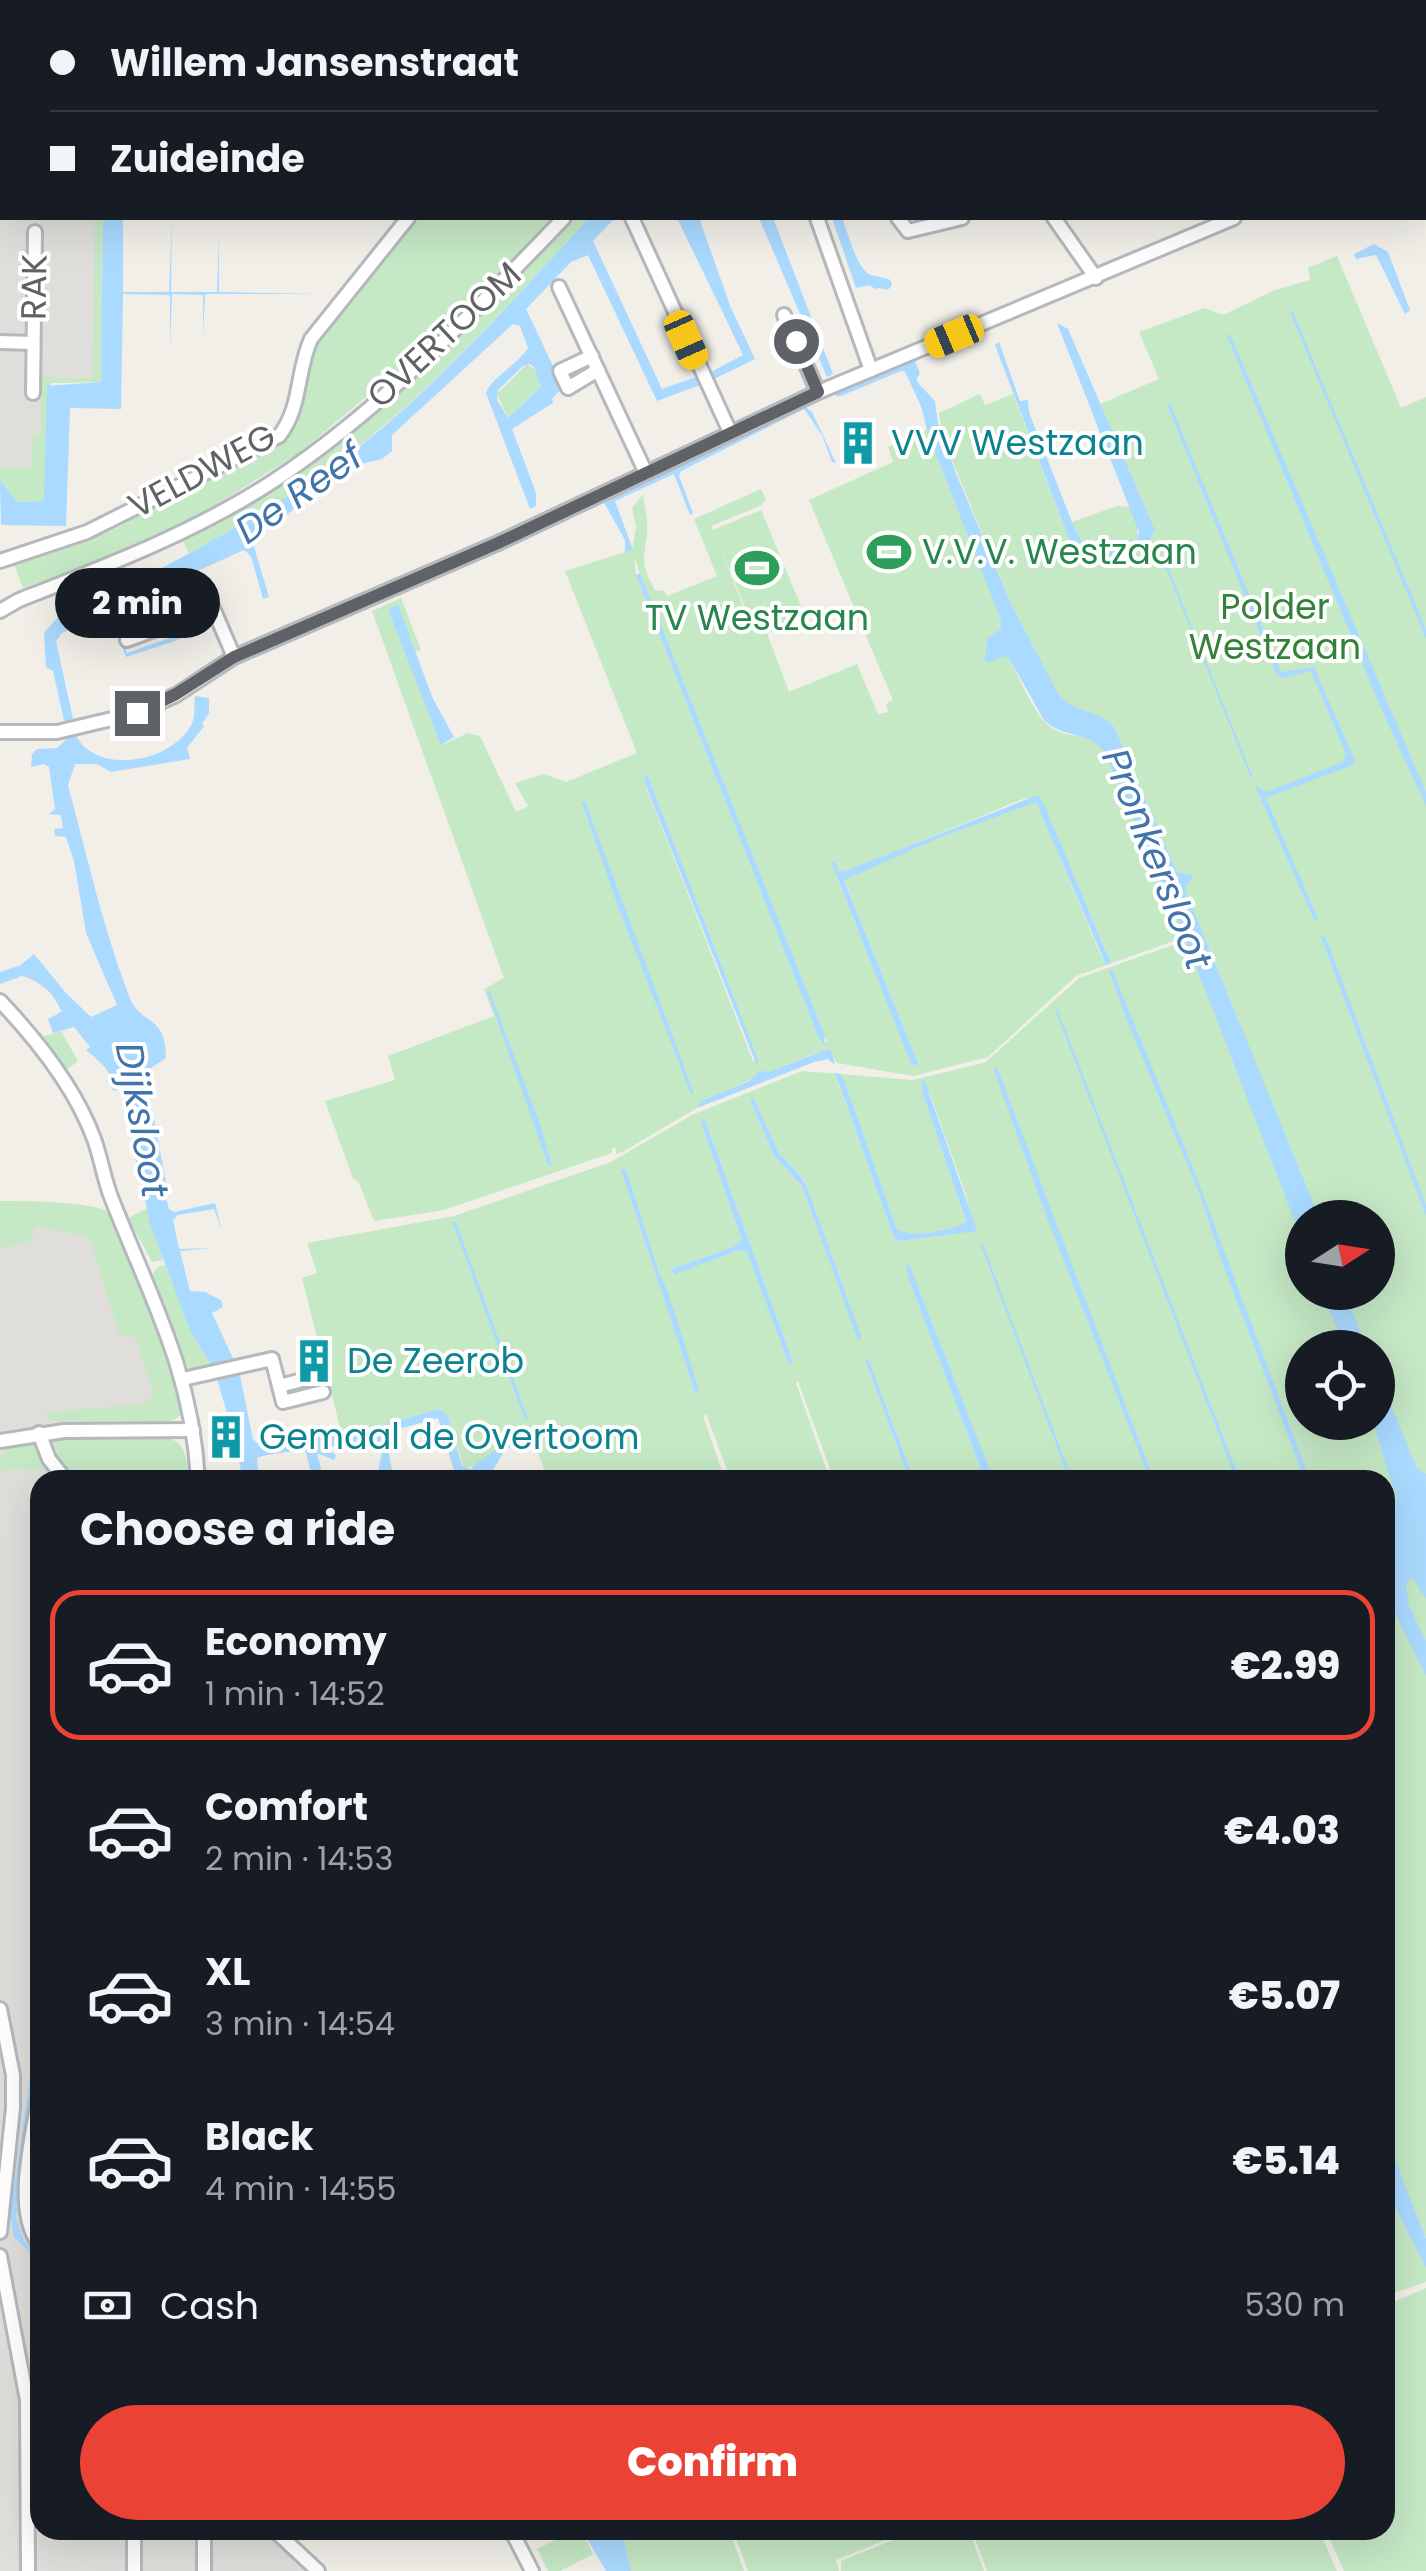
<!DOCTYPE html>
<meta charset="utf-8">
<style>
body{margin:0;font-family:Poppins,sans-serif;background:#20242c;color:#f1f3f6;height:100vh;display:flex;flex-direction:column;font-size:38px;white-space:nowrap}
*{box-sizing:border-box;margin:0}
p{font-size:32px;color:#9ea1a6}
.icon{flex:none;width:55px;height:55px;fill:none;stroke:currentColor;stroke-width:2;stroke-linecap:round;stroke-linejoin:round}
.map{position:relative;flex:1;overflow:hidden}
.panel{position:absolute;left:30px;top:1470px;width:1365px;height:1070px;display:flex;flex-direction:column;background:#171b24;border-radius:30px;box-shadow:0 10px 40px #0002}
.panel>*{flex:none}
.top-card{position:absolute;left:0px;top:0px;width:1428px;height:220px;box-shadow:0 10px 40px #0002;display:grid;align-content:center;height:220px;padding:0 50px;background:#171b24}
.needle{width:65px;rotate:78deg}
.buttons{position:absolute;left:1285px;top:1200px;display:grid;gap:20px}
.buttons a{display:grid;place-items:center;width:110px;height:110px;border-radius:50%;background:#171b24;box-shadow:0 10px 40px #0002;font-size:50px}
.end{position:absolute;width:45px;height:45px;margin:-22px;border:12px solid #5f6368;background:#fff;box-shadow:0 0 0 5px #fff}
.from{border-radius:50%}
.bubble{position:absolute;height:70px;border-radius:35px;background:#171b24;box-shadow:0 10px 40px #0002;font-size:32px;font-weight:800;line-height:70px;text-align:center}
.car{position:absolute;width:30px;height:60px;margin:-30px -15px;border-radius:12px;box-shadow:0 0 8px 2px #0007;background:linear-gradient(#f5c518 24%,#345 0 40%,#f5c518 0 76%,#345 0 86%,#f5c518 0)}
.top-card b{display:flex;align-items:center;gap:35px;height:95px;font-size:38px}
.top-card b+b{border-top:2px solid #363941}
.top-card i{width:25px;height:25px;background:#f1f3f6}
ul{padding:0;list-style:none}
li{display:flex;align-items:center;gap:30px;height:150px;margin:0 20px 15px;padding:0 30px;border:5px solid transparent;border-radius:30px}
li div{flex:1}
li b{display:block;font-size:38px}
li em{font-style:normal;font-weight:800}
li.on{border-color:#ea4335}
li>.icon{width:90px;height:90px;stroke-width:1.5}
h2{padding:0 50px;font-size:45px;line-height:120px}
.pay{display:flex;align-items:center;gap:25px;height:110px;padding:0 50px;font-size:38px}
.pay p{margin-inline-start:auto}
.primary-button{display:flex;gap:20px;margin-top:auto;padding:20px 50px}
.primary-button a{flex:1;height:115px;border-radius:60px;background:#ea4335;color:#fff;font-size:40px;font-weight:800;line-height:115px;text-align:center}
.map>svg:first-child{display:block}
</style>
<div class="map">
<svg width="1426" height="2571" viewBox="0 0 1426 2571">
<rect width="100%" height="100%" fill="#f1efe8"/>
<g fill="#e0deda">
<path d="M0,0H441L2,2V218H103L101,382L51,383L44,499L0,480Z"/>
<path d="M0,1204L115,1212L165,1447L73,1480H40V2082L33,2124L40,2243V2530H276L322,2571H0Z"/>
</g>
<g fill="#c5e8c5" fill-rule="evenodd">
<path d="M98,218H103L101,382L51,383L44,499V501L17,502L0,480V467H32L33,435L41,434V378H93L95,221L30,220L29,233H0H28L29,220Z"/>
<path d="M418,218H556L432,342L300,452L197,517L79,568L23,588L13,561C62,545 114,540 153,503L281,436L309,350L398,236Z"/>
<path d="M571,218H589C519,294 449,373 369,438C313,484 252,520 189,553L181,537L241,506L417,372L454,339Z"/>
<path d="M1337,256L1401,408L1426,397V2239L1385,2135V1480H994L909,1265V1280L985,1480H914L868,1358L865,1359L909,1480H834L798,1381L796,1383L830,1480H731L706,1414L703,1416L725,1480H548L529,1428L478,1464L464,1469L448,1416L439,1409L383,1425L341,1431L302,1278L317,1273L307,1243L454,1216L611,1162L692,1115L802,1071L913,1080L986,1062L1079,978L1184,941L1182,938L1076,976L988,1057L913,1076L837,1063L828,1049C783,1065 745,1083 701,1101L697,1108L624,1151L616,1154V1149L612,1147V1153L444,1210L374,1221L359,1183L353,1178L325,1101L395,1080L388,1056L494,1016L484,989L504,978L372,611L401,598L421,650L415,652L398,606L442,745L468,733L480,736L516,812L528,806L515,783L544,774L566,782L637,753L565,571L632,550L636,527L632,508L643,494C644,506 649,523 647,535C643,561 641,565 655,590L664,591L667,596L717,576L694,519L761,489L766,500L762,505L711,526L713,530L761,510L801,606L753,626L715,535L752,628L792,613L796,622L767,633L789,692L857,664L878,714L888,712L886,704L893,700L809,500L893,462L888,447L927,430L1000,618L1001,629L986,642L988,662L1005,655L1009,658C1019,676 1035,718 1052,728C1070,739 1090,733 1104,750L1173,907L1193,875L1177,872L1115,728C1099,709 1071,713 1058,693L1012,606L942,436L939,413L980,394L985,405L1013,394L1075,555L1094,565L1150,540L1155,530L1100,404L1159,379L1139,332L1205,308L1223,315L1275,290L1310,280L1308,268ZM634,557L653,608L827,1041L821,1043L819,1039L636,575ZM648,776L758,1059L753,1061L643,779ZM1040,797L1111,962L1106,964L1099,951L1036,801L939,838L844,879L913,1050L917,1064L913,1066L837,878L835,863L839,871L843,873L1023,799ZM835,1074L846,1085L897,1231C914,1238 950,1231 966,1223L922,1092L929,1091L966,1195L973,1231L900,1241L894,1238ZM753,1098L779,1153L802,1177L807,1187L861,1337L859,1339L802,1186L774,1156L750,1100ZM706,1121L793,1362L789,1365L748,1252L739,1250L671,1273L670,1270L735,1246L742,1240L701,1123ZM625,1169L699,1391L697,1394L622,1171ZM1302,1218H1378V1292H1302ZM1302,1348H1378V1422H1302Z"/>
<path d="M527,364L537,371L541,387L508,418L497,394Z"/>
<path d="M1117,506L1131,507L1137,522L1138,538L1097,558L1089,556L1072,522Z"/>
<path d="M61,1031L78,1061L64,1072L42,1037Z"/>
<path d="M0,1201C22,1201 91,1201 108,1212C131,1227 174,1373 184,1406C182,1412 181,1416 175,1419C159,1428 75,1421 52,1421L44,1412L139,1405L148,1402L153,1393L136,1337L120,1336L89,1237L35,1226L32,1240L0,1249Z"/>
<path d="M148,1208L163,1260L152,1262L128,1218Z"/>
<path d="M165,1265L186,1316L214,1369L200,1373L189,1369L184,1361L153,1274L158,1267Z"/>
<path d="M132,1437C174,1437 186,1433 189,1480H80L55,1455H51L70,1480L52,1460L46,1447L54,1438Z"/>
<path d="M28,1442L39,1448L63,1480H54L44,1469L5,1470L0,1478L1,1457L5,1450Z"/>
<path d="M1385,2188L1426,2268V2282L1385,2296Z"/>
<path d="M1426,2288V2571H1344L1326,2530H1385V2306Z"/>
<path d="M575,2530H581L593,2554L560,2571H548L537,2549Z"/>
<path d="M622,2530H729L744,2571H631Z"/>
<path d="M733,2530H911L836,2560L839,2571H748Z"/>
<path d="M918,2530H969L984,2571H841V2561Z"/>
<path d="M972,2530H1319L1337,2571H987Z"/>
</g>
<g fill="#aadaff" fill-rule="evenodd">
<path d="M103,218H123V292H169L172,218L171,292H217L219,233V292L325,294H205L203,338V295L172,294L170,350V295L123,294L121,409L70,408L66,526L1,525L0,480L17,502L44,501L47,386L101,382Z"/>
<path d="M589,218H615L593,241L662,389L696,377L700,385L657,401L588,255L571,262L526,309L563,387L552,399L553,403L512,429L536,493V506L530,509L486,393C492,377 517,365 528,348L520,326L513,324L392,435V451L382,459L353,466L252,540L269,597L263,599L251,556L244,550L113,609L127,653L181,634V638L175,641L126,657L109,612L62,633L56,641L77,737C99,777 177,761 193,721C195,714 194,703 195,696L209,698V713L202,724L204,726L187,748L190,759L111,772L97,764H75L68,785C87,856 103,928 129,996C140,1026 166,1013 166,1058L145,1072L166,1182L163,1185L169,1209L174,1212L215,1203L222,1231L214,1209L178,1215L173,1220L179,1249L213,1248L180,1251L190,1291L205,1292L221,1300L223,1307L212,1313L239,1371L253,1439L262,1448L383,1425L439,1409L448,1416L462,1466L470,1469L497,1448L524,1436V1439L505,1450L487,1480H457L438,1418L385,1433L392,1470L399,1480H365L378,1472L382,1452C363,1441 345,1445 324,1448L336,1455L334,1460L317,1453L321,1469L315,1471L310,1469L305,1449L262,1456L257,1458L259,1480H242L238,1450L214,1369L191,1333L149,1221C146,1200 139,1179 135,1157C130,1132 136,1110 120,1088L114,1091L106,1080L111,1077C104,1064 96,1058 86,1050L90,1047L74,1027L53,1033L48,1019L65,1010L61,1011C54,992 38,979 18,975L16,969L34,954L66,993L91,1017L117,1005L86,933L74,861L66,837L55,836L54,829L63,828L61,815L49,814L55,809L49,767L44,764L31,767L32,754L37,749L57,748L68,738L53,671L46,667L44,633L57,618H65L159,573L162,568C234,529 305,490 369,439C449,373 519,294 589,218ZM530,364L535,368L541,387L508,418L497,400L498,390L523,366Z"/>
<path d="M677,218H699L731,308L755,359L710,381L707,374L743,355C721,308 699,264 677,218Z"/>
<path d="M759,218H773L833,374L827,377Z"/>
<path d="M832,218H842C853,246 857,278 889,285L875,289L870,285L856,288Z"/>
<path d="M1374,244L1388,252L1410,310L1405,314L1376,255L1356,259L1354,254Z"/>
<path d="M1292,310L1426,629V639L1290,312Z"/>
<path d="M1057,323L1068,329L1155,530L1150,540L1089,569L1075,555L995,345L999,342L1020,401L1028,400L1029,412L1072,522L1089,556L1097,558L1138,538L1139,532Z"/>
<path d="M1230,334L1426,792V806L1380,706L1227,336Z"/>
<path d="M910,358L918,383L935,401L938,423L955,471L1012,606L1058,693C1071,713 1100,709 1115,728L1177,872L1194,875L1185,890L1319,1217L1302,1218V1240L1187,943L1104,751C1088,731 1062,738 1044,720L1009,658L1005,656L987,663L985,659L987,638L1001,629L1000,618L928,434L921,406L899,359Z"/>
<path d="M1170,403L1281,672L1314,667L1355,761V764L1266,798L1318,919L1314,920L1255,786L1266,792L1343,762L1346,754L1311,671L1282,678L1276,673L1167,405Z"/>
<path d="M804,406L812,412L836,463L832,462L822,435L804,409L681,471L679,476L693,513L690,515L674,474L615,501L633,550L625,552V540L602,499Z"/>
<path d="M1163,555L1253,777L1251,778L1161,556Z"/>
<path d="M640,573L825,1036L824,1045L819,1039L636,575Z"/>
<path d="M398,605L433,699L454,737L441,745L388,609Z"/>
<path d="M648,776L758,1059L757,1066L643,778Z"/>
<path d="M1035,796L1040,797L1044,804L1105,949L1111,962L1106,965L1036,802L939,838L844,880L913,1050L918,1064L912,1066L831,862H835L839,871L843,872Z"/>
<path d="M585,801L694,1093L691,1094L620,912L582,803Z"/>
<path d="M1320,935L1326,938L1426,1205V1216Z"/>
<path d="M1112,969L1195,1173L1310,1480H1305L1220,1257L1200,1195L1129,1026L1109,971Z"/>
<path d="M487,991L490,992L540,1124L552,1165H548Z"/>
<path d="M1057,1008L1240,1480H1236L1224,1448L1056,1012Z"/>
<path d="M828,1049L832,1052L835,1065L828,1059L814,1062L697,1108L701,1101L749,1081L760,1071L769,1072Z"/>
<path d="M997,1067L1154,1480H1150L1047,1218L993,1068Z"/>
<path d="M835,1073L841,1074L846,1085L897,1230C913,1238 951,1231 966,1222L922,1092L921,1081H925L977,1231L900,1241L894,1238Z"/>
<path d="M753,1097L779,1153L802,1178L807,1187L862,1338L858,1340L802,1186L774,1156L750,1100Z"/>
<path d="M705,1119L793,1362L789,1365L747,1252L739,1250L675,1274L670,1270L735,1246L742,1240L701,1123Z"/>
<path d="M626,1169L659,1272C665,1279 694,1373 699,1391L696,1395L621,1170Z"/>
<path d="M452,1221L456,1222L528,1419L525,1420Z"/>
<path d="M909,1264L994,1480H985L909,1280L906,1266Z"/>
<path d="M1323,1293H1345L1366,1347H1344Z"/>
<path d="M868,1358L914,1480H909L865,1359Z"/>
<path d="M1378,1375L1417,1468L1426,1474V1599L1411,1576L1406,1585L1409,1606L1426,1641V1676L1385,1592V1524L1396,1506V1497L1373,1423L1378,1422Z"/>
<path d="M40,2043L16,2217L24,2241L40,2257V2263L14,2237L10,2213L32,2062Z"/>
<path d="M1385,2134L1426,2239V2268L1385,2188Z"/>
<path d="M582,2530H622L631,2571H606Z"/>
</g>
<g fill="none" stroke-linecap="round" stroke-linejoin="round">
<path stroke="#aadaff" stroke-width="2.5" d="M982,1245L1071,1480"/>
<g stroke="#aadaff" stroke-width="11">
<path d="M864,279L886,284"/>
<path d="M839,391L899,366H911L914,373"/>
<path d="M0,978L17,972"/>
</g>
<g stroke="#b5b8bc" stroke-width="18">
<g id="minor">
<path d="M84,0L85,2"/>
<path d="M376,0V2"/>
<path d="M918,0L919,2"/>
<path d="M1037,0L1038,2"/>
<path d="M705,2V0"/>
<path d="M956,2L961,0"/>
<path d="M0,23H2"/>
<path d="M0,34H2"/>
<path d="M0,64L2,61"/>
<path d="M0,78L2,73"/>
<path d="M1425,138L1426,137"/>
<path d="M632,218L730,432"/>
<path d="M817,218L871,370"/>
<path d="M898,218L908,231L962,218"/>
<path d="M1054,218L1096,278"/>
<path d="M559,287L645,471"/>
<path d="M784,315L818,392"/>
<path d="M0,342L33,343"/>
<path d="M592,356L560,371L568,388L598,370"/>
<path d="M33,393L35,232"/>
<path d="M0,561L87,532L279,436C302,407 296,372 311,339L408,218"/>
<path d="M0,611L19,600C106,566 196,532 275,480C384,408 474,311 564,218"/>
<path d="M127,640L213,608L234,657"/>
<path d="M0,732H57L137,713L176,695L234,657L498,543L816,393L1234,218"/>
<path d="M0,1001C37,1040 75,1087 94,1139C101,1158 104,1179 111,1197C150,1297 192,1370 198,1480"/>
<path d="M183,1379L272,1359L279,1386L318,1376"/>
<path d="M279,1386L283,1402L323,1392"/>
<path d="M39,1433L49,1459L66,1480"/>
<path d="M0,1441L64,1431L193,1430"/>
<path d="M0,2009L13,2075V2108L0,2232"/>
<path d="M40,2089C34,2131 11,2211 40,2245"/>
<path d="M0,2256L27,2400L28,2571"/>
<path d="M134,2530V2571"/>
<path d="M274,2530L318,2571"/>
<path d="M511,2530L532,2571"/>
<path d="M204,2571V2530"/>
</g>
</g>
<use href="#minor" stroke="#fff" stroke-width="12"/>
</g>
<g fill="none" stroke-linecap="round" stroke-linejoin="round">
<path stroke="#5f6368" stroke-width="12" d="M137,713L176,694L234,657L498,543L818,392L796,341"/>
</g>
<defs>
<g id="building-bare" transform="scale(3.45)"><path d="M-4-6H4V6H1V3H-1V6H-4ZM-2.5-4.3h1.7v1.8h-1.7ZM.8-4.3h1.7v1.8H.8ZM-2.5-1h1.7V.8h-1.7ZM.8-1h1.7V.8H.8Z" fill="#0f9aa8" stroke="#fff" stroke-width="2.5" paint-order="stroke"/></g>
<g id="stadium-bare" transform="scale(3.45)"><path d="M0-5a6.5 5 0 1 0 0 10a6.5 5 0 1 0 0-10ZM-3.5-1.8h7v3.6h-7Z" fill="#2e9e5b" stroke="#fff" stroke-width="2.5" paint-order="stroke"/></g>
</defs>
<g fill-rule="evenodd">
<use href="#building-bare" x="858" y="443"/>
<use href="#stadium-bare" x="889" y="552"/>
<use href="#stadium-bare" x="757" y="568"/>
<use href="#building-bare" x="314" y="1361"/>
<use href="#building-bare" x="226" y="1437"/>
</g>
<g text-anchor="middle" stroke-width="8" stroke-linejoin="round" paint-order="stroke">
<g font-size="35" fill="#5f6368" stroke="#fff">
<text transform="translate(34 287) rotate(-89)" y="12">RAK</text>
<text transform="translate(444 335) rotate(-43)" y="12">OVERTOOM</text>
<text transform="translate(202 471) rotate(-28)" y="12">VELDWEG</text>
</g>
<g font-size="35" fill="#0d838f" stroke="#fff" text-anchor="start">
<text x="891" y="455">VVV Westzaan</text>
<text x="347" y="1373">De Zeerob</text>
<text x="259" y="1449">Gemaal de Overtoom</text>
</g>
<g font-size="35" fill="#27864d" stroke="#fff" text-anchor="start">
<text x="922" y="564">V.V.V. Westzaan</text>
<text x="757" y="630" text-anchor="middle">TV Westzaan</text>
</g>
<g font-size="35" fill="#348238" stroke="#fff">
<text x="1275" y="619">Polder<tspan x="1275" dy="40">Westzaan</tspan></text>
</g>
<g font-size="38" font-style="italic" fill="#4174aa" stroke="#fff">
<text transform="translate(299 493) rotate(-35)" y="13">De Reef</text>
<text transform="translate(1157 859) rotate(68)" y="13">Pronkersloot</text>
<text transform="translate(142 1120) rotate(80)" y="13">Dijksloot</text>
</g>
</g>
</svg>
<div class="buttons">
<a><svg class="needle" viewBox="-14 -14 28 28"><path d="M0-13l5 13h-10z" fill="#e53935"/><path d="M0 13l5-13h-10z" fill="#9ea1a6"/></svg></a>
<a><svg class="icon" aria-label="locate" viewBox="0 0 24 24"><circle cx="12" cy="12" r="6"/><path d="M12 2v4M12 18v4M2 12h4M18 12h4"/></svg></a>
</div>
<i class="end from" style="left:796px;top:341px"></i>
<i class="end" style="left:137px;top:713px"></i>
<div class="bubble" style="left:55px;top:568px;width:165px">2 min</div>
<i class="car" style="left:954px;top:336px;rotate:247deg"></i>
<i class="car" style="left:686px;top:340px;rotate:156deg"></i>
<div class="top-card">
<b><i class="from"></i>Willem Jansenstraat</b>
<b><i></i>Zuideinde</b>
</div>
<section class="panel">
<h2>Choose a ride</h2>
<ul>
<li class="on"><svg class="icon" aria-label="car" viewBox="0 0 24 24"><path d="M5 17H2v-5l4-1 3-4h7l3 4 3 1v5h-3M9 17h6M6 11h13"/><circle cx="7" cy="17" r="2"/><circle cx="17" cy="17" r="2"/></svg><div><b>Economy</b><p>1 min · 14:52</p></div><em>€2.99</em></li>
<li><svg class="icon" aria-label="car" viewBox="0 0 24 24"><path d="M5 17H2v-5l4-1 3-4h7l3 4 3 1v5h-3M9 17h6M6 11h13"/><circle cx="7" cy="17" r="2"/><circle cx="17" cy="17" r="2"/></svg><div><b>Comfort</b><p>2 min · 14:53</p></div><em>€4.03</em></li>
<li><svg class="icon" aria-label="car" viewBox="0 0 24 24"><path d="M5 17H2v-5l4-1 3-4h7l3 4 3 1v5h-3M9 17h6M6 11h13"/><circle cx="7" cy="17" r="2"/><circle cx="17" cy="17" r="2"/></svg><div><b>XL</b><p>3 min · 14:54</p></div><em>€5.07</em></li>
<li><svg class="icon" aria-label="car" viewBox="0 0 24 24"><path d="M5 17H2v-5l4-1 3-4h7l3 4 3 1v5h-3M9 17h6M6 11h13"/><circle cx="7" cy="17" r="2"/><circle cx="17" cy="17" r="2"/></svg><div><b>Black</b><p>4 min · 14:55</p></div><em>€5.14</em></li>
</ul>
<div class="pay"><svg class="icon" aria-label="cash" viewBox="0 0 24 24"><path d="M3 7h18v10H3z"/><circle cx="12" cy="12" r="2"/></svg>Cash<p>530 m</p></div>
<div class="primary-button"><a>Confirm</a></div>
</section>
</div>
